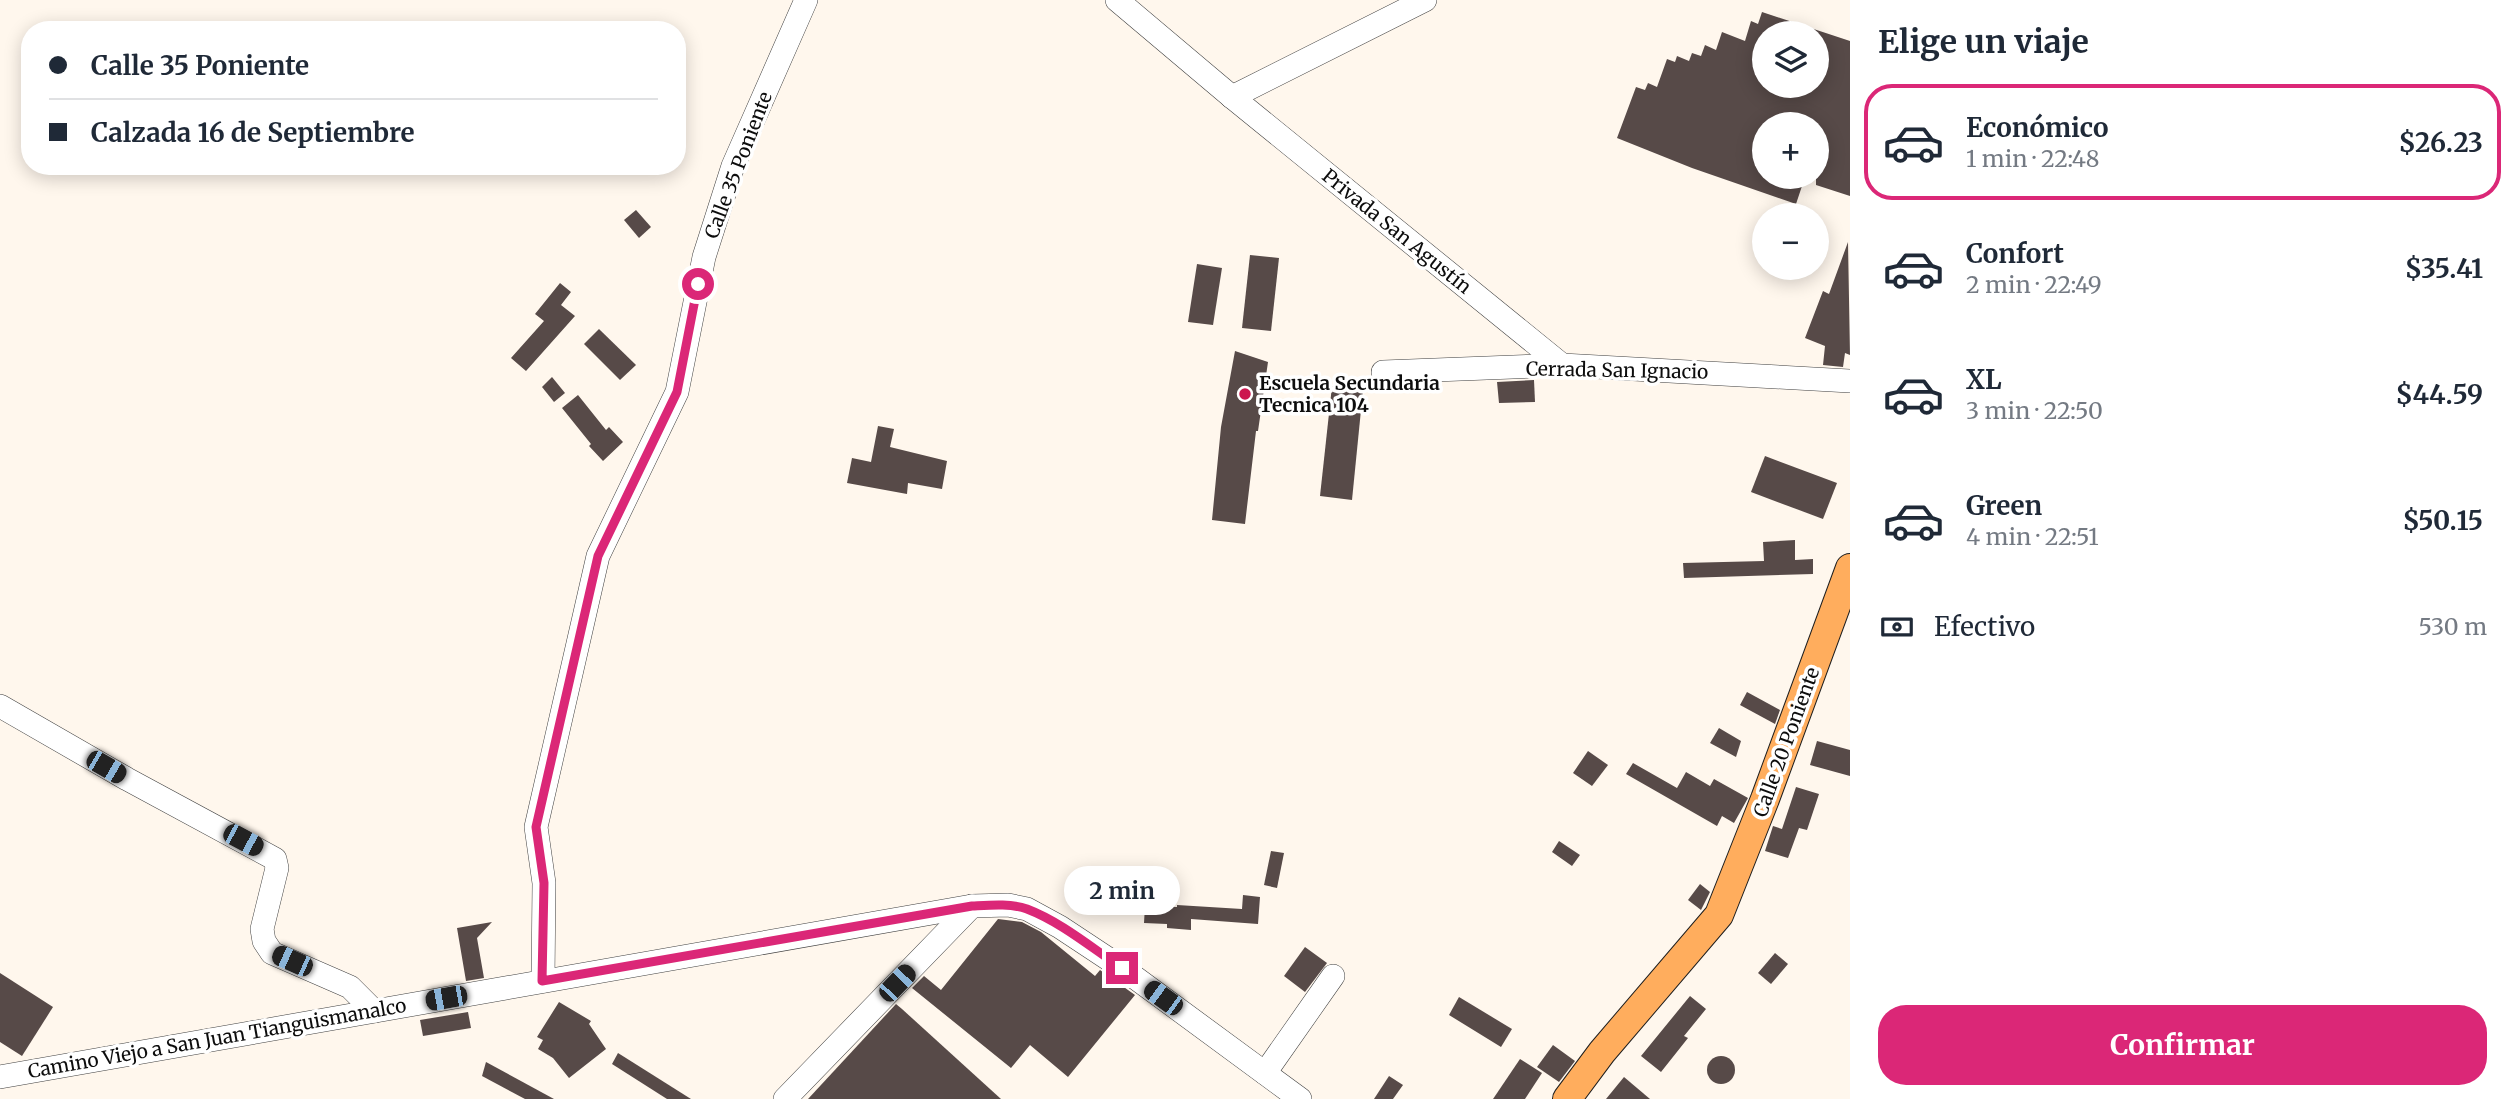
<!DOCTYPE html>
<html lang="es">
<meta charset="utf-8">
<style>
body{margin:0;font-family:Merriweather,serif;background:#f6f6f7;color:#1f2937;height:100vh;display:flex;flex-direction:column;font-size:26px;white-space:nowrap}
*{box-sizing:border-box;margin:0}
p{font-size:23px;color:#747a83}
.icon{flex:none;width:38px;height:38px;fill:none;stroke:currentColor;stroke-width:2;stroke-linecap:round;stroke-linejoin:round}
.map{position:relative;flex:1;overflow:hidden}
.sheet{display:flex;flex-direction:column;background:#fff;width:665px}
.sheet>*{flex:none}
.top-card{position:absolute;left:21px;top:21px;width:665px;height:154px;border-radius:28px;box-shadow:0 4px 18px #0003;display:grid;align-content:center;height:154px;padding:0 28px;background:#fff}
.fabs{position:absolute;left:1752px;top:21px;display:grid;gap:14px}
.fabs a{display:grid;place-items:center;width:77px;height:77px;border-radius:50%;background:#fff;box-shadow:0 4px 18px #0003;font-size:35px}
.end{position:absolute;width:32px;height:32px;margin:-16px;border:9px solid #db2777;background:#fff;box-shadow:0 0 0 4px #fff}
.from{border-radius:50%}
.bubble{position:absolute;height:49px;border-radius:24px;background:#fff;box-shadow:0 4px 18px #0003;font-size:23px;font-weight:700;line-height:49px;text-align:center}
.car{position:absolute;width:21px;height:42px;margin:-21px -10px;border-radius:9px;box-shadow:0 0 5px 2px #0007;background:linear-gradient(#222 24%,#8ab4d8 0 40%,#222 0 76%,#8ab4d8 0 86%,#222 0)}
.top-card b{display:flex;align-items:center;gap:24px;height:66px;font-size:26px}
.top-card b+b{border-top:2px solid #e0e1e3}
.top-card i{width:18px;height:18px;background:#1f2937}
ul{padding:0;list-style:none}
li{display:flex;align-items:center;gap:21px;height:116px;margin:0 14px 10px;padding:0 14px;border:4px solid transparent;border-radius:28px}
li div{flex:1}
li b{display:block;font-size:26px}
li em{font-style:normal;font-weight:700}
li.current{border-color:#db2777}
li>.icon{width:63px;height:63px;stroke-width:1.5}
h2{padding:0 28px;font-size:32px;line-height:84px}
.pay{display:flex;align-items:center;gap:18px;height:77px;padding:0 28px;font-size:26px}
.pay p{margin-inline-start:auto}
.primary-button{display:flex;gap:14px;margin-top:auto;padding:14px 28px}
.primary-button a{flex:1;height:80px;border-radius:28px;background:#db2777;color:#fff;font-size:28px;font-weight:700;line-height:80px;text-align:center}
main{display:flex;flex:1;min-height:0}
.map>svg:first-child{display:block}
</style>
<main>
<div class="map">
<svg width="1850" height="1099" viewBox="0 0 1850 1099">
<rect width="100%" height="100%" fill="#fff7ed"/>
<g fill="#574a48" fill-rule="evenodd">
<path d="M1762,12L1850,41V196L1816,185V124H1764V177H1805L1796,204L1692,168L1617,138L1636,87L1645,90L1648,83L1657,87L1667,59L1675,62L1677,56L1689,61L1692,53L1701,56L1705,45L1716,50L1722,32L1745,41L1751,21L1758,24ZM1764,33H1816V86H1764Z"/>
<path d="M636,210L651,227L639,238L624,220Z"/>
<path d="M1848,242L1850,355L1845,353L1843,367L1823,365L1825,346L1805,338L1823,291L1829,294Z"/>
<path d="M1250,255L1279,258L1271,331L1242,328Z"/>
<path d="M1197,264L1222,268L1213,325L1188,322Z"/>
<path d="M560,283L571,292L561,305L575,316L526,371L511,358L544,321L535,314Z"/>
<path d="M599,329L636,365L620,380L584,344Z"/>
<path d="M1235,351L1268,362L1258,431H1256L1245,524L1212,520L1221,427Z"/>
<path d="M552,377L565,393L554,402L542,387Z"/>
<path d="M1534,380L1535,402L1499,403L1497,382Z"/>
<path d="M1332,386L1363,390L1352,500L1320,496Z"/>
<path d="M578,395L606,430L609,427L623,442L603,461L589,446L591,444L562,408Z"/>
<path d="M878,426L894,429L890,447L947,461L942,489L908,483L907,494L847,483L852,458L871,462Z"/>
<path d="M1765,456L1837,483L1823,519L1751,492Z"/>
<path d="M1795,540V560L1813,559V574L1684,578L1683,563L1764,561L1763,542Z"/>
<path d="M1747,692L1780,710L1775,724L1740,705Z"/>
<path d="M1719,728L1741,741L1736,757L1710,743Z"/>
<path d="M1817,741L1850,750V776L1810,765Z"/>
<path d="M1588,751L1608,765L1592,786L1573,773Z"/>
<path d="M1633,763L1677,788L1686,772L1710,786L1714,779L1748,798L1734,823L1722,816L1717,826L1626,774Z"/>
<path d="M1796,787L1819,794L1807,830L1799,828L1788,858L1765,851L1773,826L1782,829Z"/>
<path d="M1559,841L1580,855L1572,866L1552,852Z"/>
<path d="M1271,851L1284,853L1277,888L1264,885Z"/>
<path d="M1700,884L1710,892L1701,910L1688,900Z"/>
<path d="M1243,895L1260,897L1258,924L1191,919V930L1167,928V924L1144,923L1145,906L1177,907V905L1242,909Z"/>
<path d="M998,919L1022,922L1041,932L1095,976L1100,970L1135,995L1068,1077L1030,1045L1011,1068L912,988L924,976L941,990Z"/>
<path d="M492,922L477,938L484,978L466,981L457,928Z"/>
<path d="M1305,947L1327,963L1305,992L1284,976Z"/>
<path d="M1775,953L1788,964L1771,984L1758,973Z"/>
<path d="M0,973L53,1007L22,1056L0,1042Z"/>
<path d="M1690,996L1706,1009L1684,1036L1688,1038L1661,1072L1641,1056Z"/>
<path d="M1459,997L1512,1029L1501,1047L1449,1015Z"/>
<path d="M559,1002L591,1021L589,1024L606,1049L569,1078L553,1058L538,1049L543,1040L537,1037Z"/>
<path d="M896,1004L902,1009L1001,1099H808Z"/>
<path d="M468,1012L471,1028L423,1036L420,1020Z"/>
<path d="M1553,1045L1575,1061L1559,1082L1537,1067Z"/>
<path d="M618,1053L691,1099H667L612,1064Z"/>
<circle cx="1721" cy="1070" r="14"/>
<path d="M1520,1059L1542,1073L1525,1099H1493Z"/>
<path d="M486,1062L554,1099H525L482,1076Z"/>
<path d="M1389,1076L1403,1085L1393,1099H1374Z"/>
<path d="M1624,1077L1650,1099H1606Z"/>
</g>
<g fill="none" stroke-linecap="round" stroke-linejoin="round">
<g stroke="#404040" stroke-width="24">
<g id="minor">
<path d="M1117,0L1232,97L1562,365"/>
<path d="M1232,97L1425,0"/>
<path d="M1383,372L1562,365L1850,381"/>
<path d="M0,706L127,779L275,859L277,868L262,929L264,941L272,953L350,987L374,1011"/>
<path d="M543,981L544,883L536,827L598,556L677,392L704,257L733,166L806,0"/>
<path d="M1265,1073L1333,976"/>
<path d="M0,1077L972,906L1008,905L1027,909L1060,927L1122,968L1300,1099"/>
<path d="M785,1099L972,906"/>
</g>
</g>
<g stroke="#1e1e1e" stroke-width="30">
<path id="major" d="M1567,1099L1602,1052L1719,915L1765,799L1850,568"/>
</g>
<use href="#minor" stroke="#fff" stroke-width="23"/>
<use href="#major" stroke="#ffad5d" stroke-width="28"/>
</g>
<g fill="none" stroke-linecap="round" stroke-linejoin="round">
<path stroke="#db2777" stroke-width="9" d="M698,284L677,392L598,556L536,827L544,883L542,981L972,906C990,905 1010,903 1027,909C1061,922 1092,948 1122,968"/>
</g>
<circle fill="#cc164e" stroke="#fff" stroke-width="2.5" cx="1245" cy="394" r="7"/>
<g text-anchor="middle" stroke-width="7" stroke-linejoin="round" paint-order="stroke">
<g font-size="19" fill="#0d0d0d" stroke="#fff">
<text transform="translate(738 165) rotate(-69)" y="7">Calle 35 Poniente</text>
<text transform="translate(1397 231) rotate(39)" y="7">Privada San Agustín</text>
<text transform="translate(1617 370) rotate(1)" y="7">Cerrada San Ignacio</text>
<text transform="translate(1786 742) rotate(-70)" y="7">Calle 20 Poniente</text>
<text transform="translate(217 1038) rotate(-10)" y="7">Camino Viejo a San Juan Tianguismanalco</text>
</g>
<g font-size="19" font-weight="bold" fill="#0d0d0d" stroke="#fff" text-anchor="start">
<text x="1259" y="390">Escuela Secundaria<tspan x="1259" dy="22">Tecnica 104</tspan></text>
</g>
</g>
</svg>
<div class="fabs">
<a><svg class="icon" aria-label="layers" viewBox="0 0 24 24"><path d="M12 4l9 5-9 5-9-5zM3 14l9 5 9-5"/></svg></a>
<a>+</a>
<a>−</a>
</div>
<i class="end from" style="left:698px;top:284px"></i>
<i class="end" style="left:1122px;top:968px"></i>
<div class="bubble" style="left:1064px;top:866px;width:116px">2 min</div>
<i class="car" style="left:106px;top:767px;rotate:120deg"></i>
<i class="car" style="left:243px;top:840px;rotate:118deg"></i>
<i class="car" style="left:292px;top:961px;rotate:294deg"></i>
<i class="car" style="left:897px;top:983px;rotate:44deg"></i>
<i class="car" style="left:446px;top:998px;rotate:260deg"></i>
<i class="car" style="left:1163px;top:998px;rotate:306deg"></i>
<div class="top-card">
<b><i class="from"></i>Calle 35 Poniente</b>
<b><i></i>Calzada 16 de Septiembre</b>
</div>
</div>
<section class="sheet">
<h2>Elige un viaje</h2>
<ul>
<li class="current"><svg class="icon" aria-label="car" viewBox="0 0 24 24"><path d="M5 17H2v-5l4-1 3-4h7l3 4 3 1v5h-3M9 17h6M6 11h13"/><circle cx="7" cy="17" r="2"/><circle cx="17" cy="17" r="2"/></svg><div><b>Económico</b><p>1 min · 22:48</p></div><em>$26.23</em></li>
<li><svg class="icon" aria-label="car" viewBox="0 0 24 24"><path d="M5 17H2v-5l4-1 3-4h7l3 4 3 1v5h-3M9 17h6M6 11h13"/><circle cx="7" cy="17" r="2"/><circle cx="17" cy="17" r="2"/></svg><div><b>Confort</b><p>2 min · 22:49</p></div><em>$35.41</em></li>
<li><svg class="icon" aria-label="car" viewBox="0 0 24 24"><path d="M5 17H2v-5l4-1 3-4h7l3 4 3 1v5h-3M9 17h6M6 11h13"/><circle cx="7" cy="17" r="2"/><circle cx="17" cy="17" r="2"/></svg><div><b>XL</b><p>3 min · 22:50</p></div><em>$44.59</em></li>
<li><svg class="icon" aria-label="car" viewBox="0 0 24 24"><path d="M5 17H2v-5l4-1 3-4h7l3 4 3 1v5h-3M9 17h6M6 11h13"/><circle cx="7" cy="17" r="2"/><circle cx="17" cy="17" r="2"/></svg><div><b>Green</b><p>4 min · 22:51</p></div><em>$50.15</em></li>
</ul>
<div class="pay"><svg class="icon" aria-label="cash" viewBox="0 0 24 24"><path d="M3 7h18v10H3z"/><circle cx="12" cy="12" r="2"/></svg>Efectivo<p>530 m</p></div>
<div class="primary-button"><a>Confirmar</a></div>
</section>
</main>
